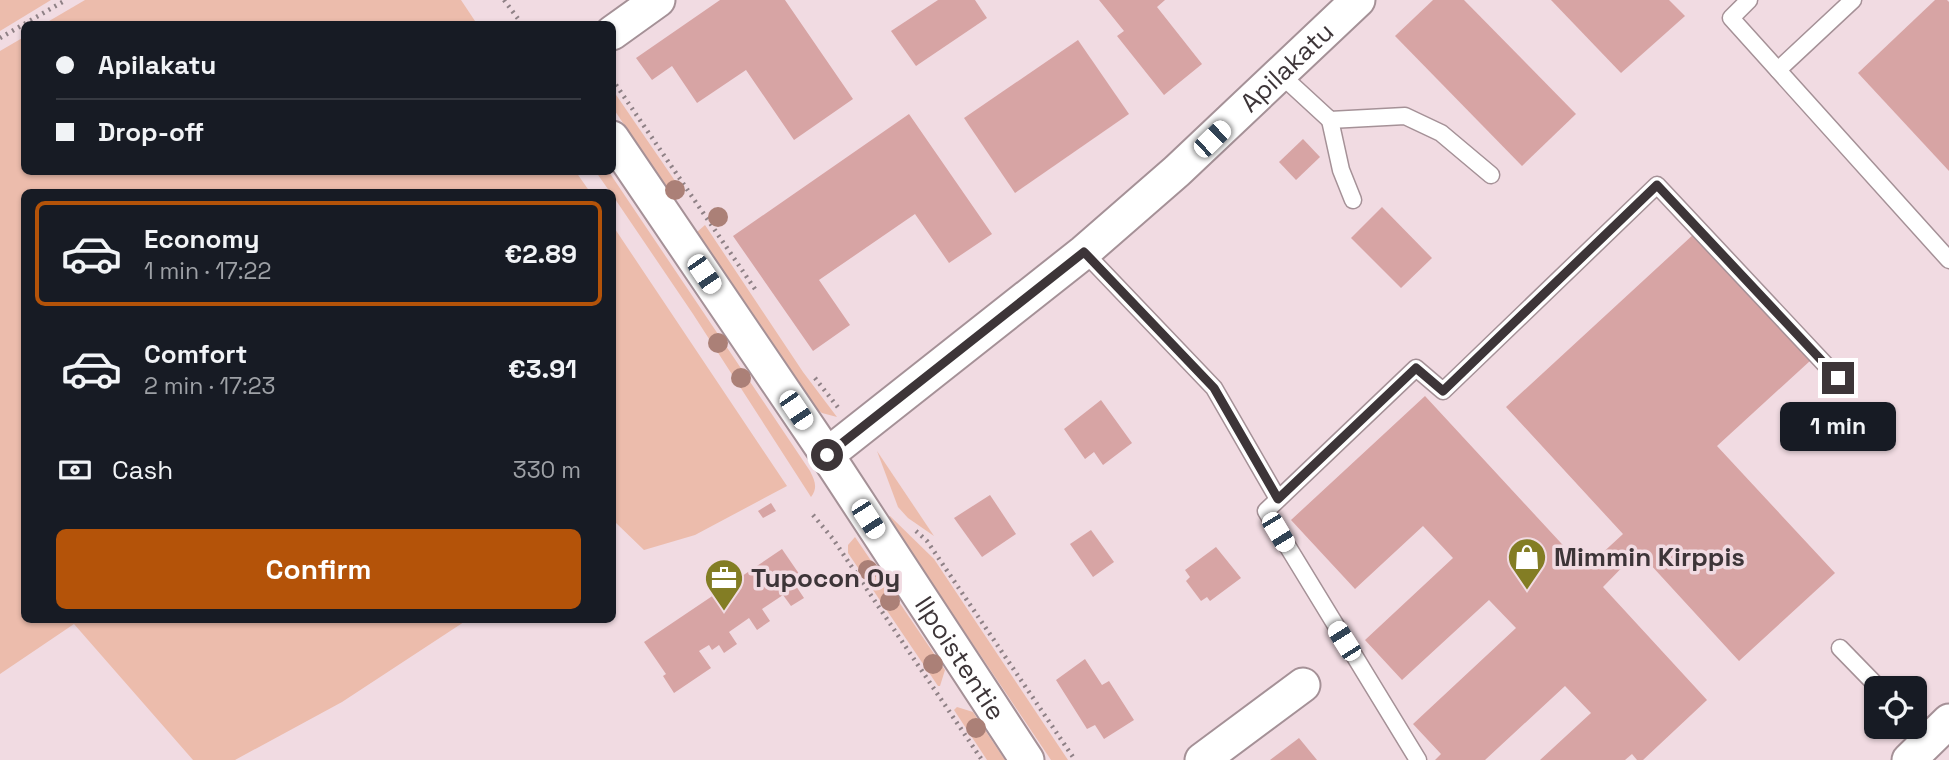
<!DOCTYPE html>
<meta charset="utf-8">
<style>
body{margin:0;font-family:"Space Grotesk",sans-serif;background:#242831;color:#f1f3f6;height:100vh;display:flex;flex-direction:column;font-size:26px;white-space:nowrap}
*{box-sizing:border-box;margin:0}
p{font-size:23px;color:#9ea1a6}
.icon{flex:none;width:38px;height:38px;fill:none;stroke:currentColor;stroke-width:2;stroke-linecap:round;stroke-linejoin:round}
.map{position:relative;flex:1;overflow:hidden}
.drawer{position:absolute;left:21px;top:189px;width:595px;height:434px;display:flex;flex-direction:column;background:#171b24;border-radius:10px;box-shadow:0 2px 5px #0004}
.drawer>*{flex:none}
.hud{position:absolute;left:21px;top:21px;width:595px;height:154px;border-radius:10px;box-shadow:0 2px 5px #0004;display:grid;align-content:center;height:154px;padding:0 35px;background:#171b24}
.controls{position:absolute;left:1864px;top:676px;display:grid;gap:14px}
.controls a{display:grid;place-items:center;width:63px;height:63px;border-radius:10px;background:#171b24;box-shadow:0 2px 5px #0004;font-size:35px}
.end{position:absolute;width:32px;height:32px;margin:-16px;border:9px solid #3d3538;background:#fff;box-shadow:0 0 0 4px #fff}
.from{border-radius:50%}
.bubble{position:absolute;height:49px;border-radius:10px;background:#171b24;box-shadow:0 2px 5px #0004;font-size:23px;font-weight:700;line-height:49px;text-align:center}
.car{position:absolute;width:21px;height:42px;margin:-21px -10px;border-radius:9px;box-shadow:0 0 5px 2px #0007;background:linear-gradient(#fff 24%,#345 0 40%,#fff 0 76%,#345 0 86%,#fff 0)}
.hud b{display:flex;align-items:center;gap:24px;height:66px;font-size:26px}
.hud b+b{border-top:2px solid #363941}
.hud i{width:18px;height:18px;background:#f1f3f6}
ul{padding:12px 0 0;list-style:none}
li{display:flex;align-items:center;gap:21px;height:105px;margin:0 14px 10px;padding:0 21px;border:4px solid transparent;border-radius:10px}
li div{flex:1}
li b{display:block;font-size:26px}
li em{font-style:normal;font-weight:700}
li.current{border-color:#b45309}
li>.icon{width:63px;height:63px;stroke-width:1.5}
.pay{display:flex;align-items:center;gap:18px;height:77px;padding:0 35px;font-size:26px}
.pay p{margin-inline-start:auto}
.button{display:flex;gap:14px;margin-top:auto;padding:14px 35px}
.button a{flex:1;height:80px;border-radius:10px;background:#b45309;color:#fff;font-size:28px;font-weight:700;line-height:80px;text-align:center}
.map>svg:first-child{display:block}
</style>
<div class="map">
<svg width="1949" height="760" viewBox="0 0 1949 760">
<rect width="100%" height="100%" fill="#f1dbe2"/>
<g fill="#ecbcac">
<path d="M0,0H51L0,31Z"/>
<path d="M85,0H461L477,24H44Z"/>
<path d="M24,37V172H576L590,192H24V620H467L342,702L235,760H193L74,624L0,674V51Z"/>
<path d="M612,89L682,191L673,198L613,108Z"/>
<path d="M596,172H609L810,471C815,481 818,488 811,497L693,314L613,196L612,192H610Z"/>
<path d="M705,225L803,372L837,417L822,413L814,407L697,232Z"/>
<path d="M613,226L787,486L695,535L644,550L615,522L613,524Z"/>
<path d="M877,451L934,536L908,518L898,507Z"/>
<path d="M890,516L934,559L1068,760H1051L888,518Z"/>
<path d="M855,537L945,670L940,686H938L848,553V545Z"/>
<path d="M957,707L973,712L1005,760H987L954,710Z"/>
</g>
<g fill="#d7a4a4">
<path d="M720,0H785L853,99L794,140L746,70L697,103L672,66L652,80L636,58Z"/>
<path d="M938,0H975L987,18L916,66L891,31Z"/>
<path d="M1099,0H1165L1157,7L1202,64L1164,95L1117,36L1124,31Z"/>
<path d="M1433,0H1464L1576,114L1522,166L1395,36Z"/>
<path d="M1551,0H1669L1685,16L1621,73Z"/>
<path d="M1935,0H1947L1949,2V171L1858,73Z"/>
<path d="M1078,40L1129,114L1015,193L964,118Z"/>
<path d="M909,114L992,234L949,263L915,214L819,280L850,325L813,351L733,236Z"/>
<path d="M1303,139L1320,157L1296,180L1279,162Z"/>
<path d="M1382,207L1432,258L1401,288L1351,238Z"/>
<path d="M1695,233L1811,360L1717,446L1835,573L1739,661L1638,551L1603,587L1707,700L1643,760H1637L1632,754L1625,760H1540L1591,713L1565,686L1485,760H1435L1441,754L1413,724L1516,628L1489,600L1402,680L1365,640L1453,558L1423,526L1355,589L1291,520L1425,396L1585,569L1623,534L1506,407Z"/>
<path d="M1101,400L1132,443L1103,465L1094,452L1085,459L1064,429Z"/>
<path d="M990,495L1016,534L982,557L954,518Z"/>
<path d="M771,503L776,511L763,518L758,511Z"/>
<path d="M1091,530L1114,562L1093,577L1070,544Z"/>
<path d="M1216,547L1241,578L1210,601L1207,597L1201,601L1186,581L1190,577L1185,570Z"/>
<path d="M782,549L804,581L796,586L804,598L791,606L783,595L762,609L770,621L757,630L749,618L729,632L737,644L724,653L719,645L712,650L709,645L699,651L711,668L674,693L663,676L666,674L644,642Z"/>
<path d="M1085,659L1102,685L1109,681L1134,720L1104,739L1095,725L1087,729L1056,680Z"/>
<path d="M1299,738L1317,760H1270Z"/>
</g>
<g fill="none" stroke-linecap="round" stroke-linejoin="round">
<g stroke="#a59197" stroke-width="19">
<g id="lane">
<path d="M1749,0L1731,18L1949,260"/>
<path d="M1778,70L1853,0"/>
<path d="M1280,74L1330,120L1405,116L1441,133L1491,175"/>
<path d="M1330,120L1341,170L1353,200"/>
<path d="M1084,252L1214,388L1278,499"/>
<path d="M1840,648L1879,688"/>
<path d="M1914,724L1930,740"/>
<path d="M1418,760L1266,511L1416,368L1443,391L1657,185L1838,378"/>
</g>
</g>
<g stroke="#a59197" stroke-width="37">
<g id="street">
<path d="M612,33L658,0"/>
<path id="s1" d="M612,138L827,455L1027,760"/>
<path id="s2" d="M827,455L1084,252L1177,171L1358,0"/>
<path d="M1202,760L1303,685"/>
<path d="M1909,760L1949,721"/>
</g>
</g>
<g stroke="#8f8186" stroke-width="4.5" stroke-dasharray="2 5" stroke-linecap="butt">
<path d="M504,0L522,24"/>
<path d="M0,38L66,0"/>
<path d="M612,79L757,292"/>
<path d="M815,378L840,410"/>
<path d="M813,515L833,539L982,760"/>
<path d="M916,531L927,541L1075,760"/>
</g>
<use href="#lane" stroke="#fff" stroke-width="16"/>
<use href="#street" stroke="#fff" stroke-width="33"/>
</g>
<g fill="#ab8077">
<circle cx="675" cy="190" r="10"/>
<circle cx="718" cy="217" r="10"/>
<circle cx="718" cy="343" r="10"/>
<circle cx="741" cy="378" r="10"/>
<circle cx="868" cy="570" r="10"/>
<circle cx="890" cy="601" r="10"/>
<circle cx="933" cy="664" r="10"/>
<circle cx="976" cy="728" r="10"/>
</g>
<g fill="none" stroke-linecap="round" stroke-linejoin="round">
<path stroke="#3d3538" stroke-width="9" d="M827,455L1084,252L1214,388L1278,499L1416,368L1443,391L1657,185L1838,378"/>
</g>
<defs>
<g id="shop-pin" transform="scale(2.0125)"><path d="M0 17L-7.5 6A9.5 9.5 0 1 1 7.5 6Z" fill="#837d24" stroke="#f1dbe2"/><path d="M-5-2.5h2.3a2.7 3.5 0 0 1 5.4 0H5L5.5 6h-11ZM-1.5-2.5h3a1.5 2.3 0 0 0-3 0Z" fill="#fff"/></g>
<g id="office-pin" transform="scale(2.0125)"><path d="M0 17L-7.5 6A9.5 9.5 0 1 1 7.5 6Z" fill="#837d24" stroke="#f1dbe2"/><path d="M-6-3h4V-5.5h4V-3h4V5H-6ZM-1-4.5V-3h2v-1.5ZM-6 0V1H6V0Z" fill="#fff"/></g>
</defs>
<g fill-rule="evenodd">
<use href="#shop-pin" x="1527" y="557"/>
<use href="#office-pin" x="724" y="578"/>
</g>
<g text-anchor="middle" stroke-width="7" stroke-linejoin="round" paint-order="stroke">
<g font-size="26" fill="#3d3538" stroke="#f1dbe2">
<text dy="9" stroke="none"><textPath href="#s2" startOffset="602">Apilakatu</textPath></text>
<text dy="9" stroke="none"><textPath href="#s1" startOffset="626">Ilpoistentie</textPath></text>
</g>
<g font-size="26" font-weight="bold" fill="#3d3538" stroke="#f1dbe2" text-anchor="start">
<text x="1554" y="566">Mimmin Kirppis</text>
<text x="751" y="587">Tupocon Oy</text>
</g>
</g>
</svg>
<div class="controls">
<a><svg class="icon" aria-label="locate" viewBox="0 0 24 24"><circle cx="12" cy="12" r="6"/><path d="M12 2v4M12 18v4M2 12h4M18 12h4"/></svg></a>
</div>
<i class="end from" style="left:827px;top:455px"></i>
<i class="end" style="left:1838px;top:378px"></i>
<div class="bubble" style="left:1780px;top:402px;width:116px">1 min</div>
<i class="car" style="left:1212px;top:139px;rotate:46deg"></i>
<i class="car" style="left:704px;top:274px;rotate:146deg"></i>
<i class="car" style="left:796px;top:410px;rotate:146deg"></i>
<i class="car" style="left:868px;top:519px;rotate:147deg"></i>
<i class="car" style="left:1278px;top:532px;rotate:149deg"></i>
<i class="car" style="left:1344px;top:641px;rotate:328deg"></i>
<div class="hud">
<b><i class="from"></i>Apilakatu</b>
<b><i></i>Drop-off</b>
</div>
<section class="drawer">
<ul>
<li class="current"><svg class="icon" aria-label="car" viewBox="0 0 24 24"><path d="M5 17H2v-5l4-1 3-4h7l3 4 3 1v5h-3M9 17h6M6 11h13"/><circle cx="7" cy="17" r="2"/><circle cx="17" cy="17" r="2"/></svg><div><b>Economy</b><p>1 min · 17:22</p></div><em>€2.89</em></li>
<li><svg class="icon" aria-label="car" viewBox="0 0 24 24"><path d="M5 17H2v-5l4-1 3-4h7l3 4 3 1v5h-3M9 17h6M6 11h13"/><circle cx="7" cy="17" r="2"/><circle cx="17" cy="17" r="2"/></svg><div><b>Comfort</b><p>2 min · 17:23</p></div><em>€3.91</em></li>
</ul>
<div class="pay"><svg class="icon" aria-label="cash" viewBox="0 0 24 24"><path d="M3 7h18v10H3z"/><circle cx="12" cy="12" r="2"/></svg>Cash<p>330 m</p></div>
<div class="button"><a>Confirm</a></div>
</section>
</div>
